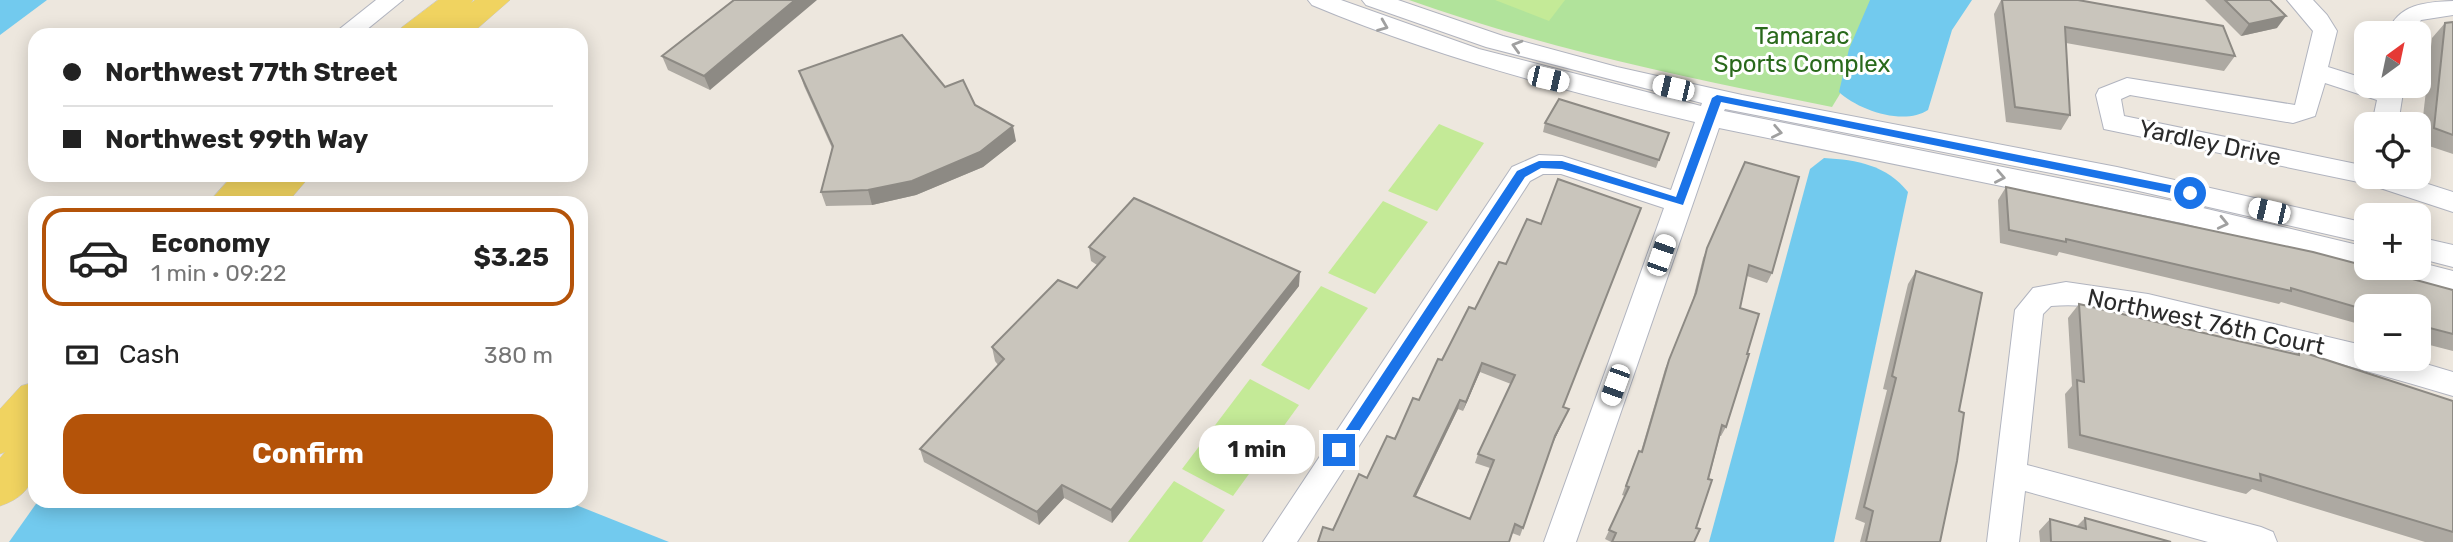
<!DOCTYPE html>
<meta charset="utf-8">
<style>
body{margin:0;font-family:Rubik,sans-serif;background:#f2f2f2;color:#222;height:100vh;display:flex;flex-direction:column;font-size:26px;white-space:nowrap}
*{box-sizing:border-box;margin:0}
p{font-size:23px;color:#767676}
.icon{flex:none;width:38px;height:38px;fill:none;stroke:currentColor;stroke-width:2;stroke-linecap:round;stroke-linejoin:round}
.map{position:relative;flex:1;overflow:hidden}
.details{position:absolute;left:28px;top:196px;width:560px;height:312px;display:flex;flex-direction:column;background:#fff;border-radius:21px;box-shadow:0 4px 18px #0003}
.details>*{flex:none}
.hud{position:absolute;left:28px;top:28px;width:560px;height:154px;border-radius:21px;box-shadow:0 4px 18px #0003;display:grid;align-content:center;height:154px;padding:0 35px;background:#fff}
.needle{width:46px;rotate:33deg}
.tools{position:absolute;left:2354px;top:21px;display:grid;gap:14px}
.tools a{display:grid;place-items:center;width:77px;height:77px;border-radius:14px;background:#fff;box-shadow:0 4px 18px #0003;font-size:35px}
.end{position:absolute;width:32px;height:32px;margin:-16px;border:9px solid #1a73e8;background:#fff;box-shadow:0 0 0 4px #fff}
.from{border-radius:50%}
.bubble{position:absolute;height:49px;border-radius:21px;background:#fff;box-shadow:0 4px 18px #0003;font-size:23px;font-weight:700;line-height:49px;text-align:center}
.car{position:absolute;width:21px;height:42px;margin:-21px -10px;border-radius:9px;box-shadow:0 0 5px 2px #0007;background:linear-gradient(#fff 24%,#345 0 40%,#fff 0 76%,#345 0 86%,#fff 0)}
.hud b{display:flex;align-items:center;gap:24px;height:66px;font-size:26px}
.hud b+b{border-top:2px solid #e0e0e0}
.hud i{width:18px;height:18px;background:#222}
ul{padding:12px 0 0;list-style:none}
li{display:flex;align-items:center;gap:21px;height:98px;margin:0 14px 10px;padding:0 21px;border:4px solid transparent;border-radius:21px}
li div{flex:1}
li b{display:block;font-size:26px}
li em{font-style:normal;font-weight:700}
li.active{border-color:#b45309}
li>.icon{width:63px;height:63px;stroke-width:1.5}
.pay{display:flex;align-items:center;gap:18px;height:77px;padding:0 35px;font-size:26px}
.pay p{margin-inline-start:auto}
.primary-button{display:flex;gap:14px;margin-top:auto;padding:14px 35px}
.primary-button a{flex:1;height:80px;border-radius:21px;background:#b45309;color:#fff;font-size:28px;font-weight:700;line-height:80px;text-align:center}
.map>svg:first-child{display:block}
</style>
<div class="map">
<svg width="2453" height="542" viewBox="0 0 2453 542">
<rect width="100%" height="100%" fill="#ede7de"/>
<path fill="#b1e39b" d="M1409,0H1879L1843,89L1832,107C1688,78 1547,49 1409,0Z"/>
<g fill="#c4ea97">
<path d="M1495,0H1565L1549,21Z"/>
<path d="M1439,124L1484,143L1437,211L1388,191Z"/>
<path d="M1383,201L1428,222L1375,294L1328,273Z"/>
<path d="M1321,286L1368,308L1309,390L1261,365Z"/>
<path d="M1250,379L1299,405L1233,496L1182,469Z"/>
<path d="M1174,481L1225,510L1202,542H1128Z"/>
</g>
<g fill="#72caee">
<path d="M0,0H47L0,35Z"/>
<path d="M1870,0H1972L1952,30L1928,110C1904,126 1858,110 1839,92L1849,49Z"/>
<path d="M1824,158C1858,160 1886,165 1908,192L1834,542H1709L1810,169Z"/>
<path d="M38,501H566L669,542H9Z"/>
</g>
<g fill="none" stroke-linecap="round" stroke-linejoin="round">
<g stroke="#b1b4bf" stroke-width="2">
<g id="minor">
<path d="M376,0H403L360,35H332Z"/>
<path d="M1308,0H1341L1479,49L1701,106L1702,103L1486,47L1366,5L1362,0H1398L1503,36L1617,67L1742,95L2117,167L2366,223V243L2117,186L1725,109L1724,111L2182,203L2366,247V268H2369L2366,269L2182,223L1719,128L1576,542H1544L1664,208L1561,174H1543L1530,181L1297,542H1263L1512,167L1539,155L1562,156L1671,190L1695,122C1565,91 1436,57 1312,5Z"/>
<path d="M2287,0H2313L2327,15L2337,31L2328,67L2366,79V86H2404L2398,124H2372L2377,100L2325,83L2315,116L2293,123L2130,95L2121,99L2124,116L2366,166V177H2406L2453,192V212L2368,184L2104,129L2096,95L2099,89L2127,78L2295,105L2313,31Z"/>
<path d="M2453,1V15L2421,20L2412,33H2388C2397,4 2426,2 2453,1Z"/>
<path d="M2418,237L2453,245V267L2418,258Z"/>
<path d="M2418,262L2453,271V293L2392,276L2388,268H2418Z"/>
<path d="M2066,282L2148,294L2366,346V359H2409L2453,372V396C2362,369 2271,344 2178,323C2137,314 2093,302 2051,306L2043,314L2027,465L2261,527L2273,532L2277,542H2208L2025,491L2019,542H1987L2015,310L2033,288Z"/>
</g>
</g>
<g stroke="#c8c8c8" stroke-width="1">
<g id="major">
<path d="M438,0H473L471,3L475,0H510L470,35H434L436,32L432,35H396L401,28Z"/>
<path d="M233,175H311L287,203H208Z"/>
<path d="M35,382V426L30,431L35,430C35,466 41,492 0,506V458L5,452L0,454V409L21,386Z"/>
</g>
</g>
<use href="#minor" fill="#fff" fill-rule="evenodd"/>
<use href="#major" fill="#f0d360" fill-rule="evenodd"/>
</g>
<g fill="#ada9a2" fill-rule="evenodd">
<path d="M734,0L710,90L668,70L662,56Z"/>
<path d="M2001,0H2078L2235,56L2224,71L2066,43L2070,115L2061,130L2006,122L1994,14Z"/>
<path d="M2205,0H2270L2277,28L2241,36Z"/>
<path d="M2453,22V154L2420,143L2432,38L2445,23Z"/>
<path d="M799,71L945,87L975,105L1016,141L983,167L916,195L872,205L826,206L821,192L832,148L804,86Z"/>
<path d="M1545,123L1669,133L1656,168L1543,132Z"/>
<path d="M1745,162L1772,273L1767,283L1747,276L1740,308L1726,427L1721,436H1720L1696,528L1694,542H1611L1605,539L1625,496L1622,495L1635,460L1641,451L1665,369L1692,303L1703,258Z"/>
<path d="M2006,187L2453,290V351L2418,342V306H2366V326L2281,302L2279,304L2059,252L2057,256L2000,243L1998,200Z"/>
<path d="M1089,247L1299,286L1112,523L1064,498L1039,525L924,462L920,449L998,365L995,361L992,347L1077,288L1097,265L1091,261Z"/>
<path d="M1916,271L1959,411L1940,542H1860L1865,523L1855,519L1887,390L1883,389L1908,284Z"/>
<path d="M2079,304L2295,354L2299,351L2453,401V542H2425L2252,489L2246,494L2068,448L2065,394L2072,386L2068,318Z"/>
<path d="M1469,307L1564,407L1569,409L1552,445L1520,536L1512,533L1333,530L1419,400L1442,360ZM1480,372L1511,384L1478,454L1475,463L1490,468L1470,519L1416,496L1458,409L1463,411Z"/>
<path d="M2085,518L2171,542H2040L2039,531L2050,519L2076,527Z"/>
</g>
<g fill="#8d8a84">
<path d="M795,0H817L710,90L704,76Z"/>
<path d="M2286,16L2277,28L2241,36L2249,24Z"/>
<path d="M1013,126L1016,141L983,167L916,195L872,205L868,190Z"/>
<path d="M1300,272L1299,286L1112,523L1111,510Z"/>
<path d="M1482,363L1480,372L1463,411L1466,402Z"/>
<path d="M1460,400L1458,409L1412,504L1414,496Z"/>
<path d="M1569,409L1552,445L1520,536L1555,436Z"/>
<path d="M1062,485L1064,498L1039,525L1037,512Z"/>
</g>
<g fill="#c9c5bc" stroke="#8d8a84" stroke-width="2" fill-rule="evenodd">
<path d="M734,0H795L704,76L662,56Z"/>
<path d="M2002,0H2078L2223,26L2235,56L2065,27L2070,115L2015,107Z"/>
<path d="M2225,0H2270L2286,16L2249,24Z"/>
<path d="M2453,22V135L2434,128L2445,23Z"/>
<path d="M902,35L945,87L963,80L975,105L1013,126L980,152L912,181L868,190L821,192L833,146L799,71Z"/>
<path d="M1559,99L1669,133L1659,160L1545,123Z"/>
<path d="M1745,162L1799,177L1772,273L1749,265L1740,308L1759,314L1747,354H1749L1726,427L1722,425L1708,479L1712,480L1696,528L1700,529L1694,542H1612L1616,533L1609,530L1629,487L1626,486L1639,451L1642,452L1669,360L1696,293L1707,248Z"/>
<path d="M1558,179L1641,208L1563,407L1569,409L1555,436L1523,528L1515,524L1509,542H1318L1323,527L1333,530L1359,474L1367,478L1387,436L1395,439L1413,398L1419,400L1438,359L1442,360L1469,307L1475,309L1499,262L1506,264L1527,219L1541,224ZM1482,363L1515,375L1478,454L1494,460L1470,519L1414,496L1460,400L1466,402Z"/>
<path d="M2006,187L2313,252L2366,266V268H2372L2453,290V334L2418,325V306H2366V310L2291,288V291L2066,239V242L2009,230Z"/>
<path d="M1134,198L1300,272L1111,510L1062,485L1037,512L920,449L1004,359L992,347L1058,280L1077,288L1105,257L1089,247Z"/>
<path d="M1916,271L1982,293L1959,411L1964,413L1957,461L1940,542H1866L1873,511L1864,507L1896,378L1892,376Z"/>
<path d="M2079,304L2299,355V351L2453,401V532L2260,474L2261,481L2080,435L2077,380L2084,382Z"/>
<path d="M2085,518L2171,542H2051L2050,519L2086,529Z"/>
</g>
<defs><path id="oneway-chevron" d="M-2-3.5L2.5 0L-2 3.5" fill="none" stroke-width="1.6" stroke-linecap="round" stroke-linejoin="round" transform="scale(1.75)"/></defs>
<g stroke="#a0a0a0">
<use href="#oneway-chevron" transform="translate(1383 26) rotate(22)"/>
<use href="#oneway-chevron" transform="translate(1517 46) rotate(-164)"/>
<use href="#oneway-chevron" transform="translate(1777 132) rotate(11)"/>
<use href="#oneway-chevron" transform="translate(2000 177) rotate(11)"/>
<use href="#oneway-chevron" transform="translate(2223 223) rotate(13)"/>
</g>
<path fill="#1a73e8" d="M1717,95L2190,189L2195,193L2190,197L1721,102L1683,205L1562,169L1541,168L1525,177L1344,454H1335V446L1517,171L1539,161H1562L1676,197L1712,98Z"/>
<g text-anchor="middle" stroke-width="6" stroke-linejoin="round" paint-order="stroke">
<g font-size="24" fill="#29691b" stroke="#fff">
<text x="1802" y="44">Tamarac<tspan x="1802" dy="28">Sports Complex</tspan></text>
</g>
<g font-size="24" fill="#2b2b2b" stroke="#fff">
<text transform="translate(2210 143) rotate(12)" y="8">Yardley Drive</text>
<text transform="translate(2206 322) rotate(12)" y="8">Northwest 76th Court</text>
</g>
</g>
</svg>
<div class="tools">
<a><svg class="needle" viewBox="-14 -14 28 28"><path d="M0-13l5 13h-10z" fill="#e53935"/><path d="M0 13l5-13h-10z" fill="#767676"/></svg></a>
<a><svg class="icon" aria-label="locate" viewBox="0 0 24 24"><circle cx="12" cy="12" r="6"/><path d="M12 2v4M12 18v4M2 12h4M18 12h4"/></svg></a>
<a>+</a>
<a>−</a>
</div>
<i class="end from" style="left:2190px;top:193px"></i>
<i class="end" style="left:1339px;top:450px"></i>
<div class="bubble" style="left:1199px;top:425px;width:116px">1 min</div>
<i class="car" style="left:1548px;top:79px;rotate:103deg"></i>
<i class="car" style="left:1673px;top:88px;rotate:283deg"></i>
<i class="car" style="left:2269px;top:211px;rotate:283deg"></i>
<i class="car" style="left:1661px;top:255px;rotate:19deg"></i>
<i class="car" style="left:1615px;top:385px;rotate:200deg"></i>
<div class="hud">
<b><i class="from"></i>Northwest 77th Street</b>
<b><i></i>Northwest 99th Way</b>
</div>
<section class="details">
<ul>
<li class="active"><svg class="icon" aria-label="car" viewBox="0 0 24 24"><path d="M5 17H2v-5l4-1 3-4h7l3 4 3 1v5h-3M9 17h6M6 11h13"/><circle cx="7" cy="17" r="2"/><circle cx="17" cy="17" r="2"/></svg><div><b>Economy</b><p>1 min · 09:22</p></div><em>$3.25</em></li>
</ul>
<div class="pay"><svg class="icon" aria-label="cash" viewBox="0 0 24 24"><path d="M3 7h18v10H3z"/><circle cx="12" cy="12" r="2"/></svg>Cash<p>380 m</p></div>
<div class="primary-button"><a>Confirm</a></div>
</section>
</div>
